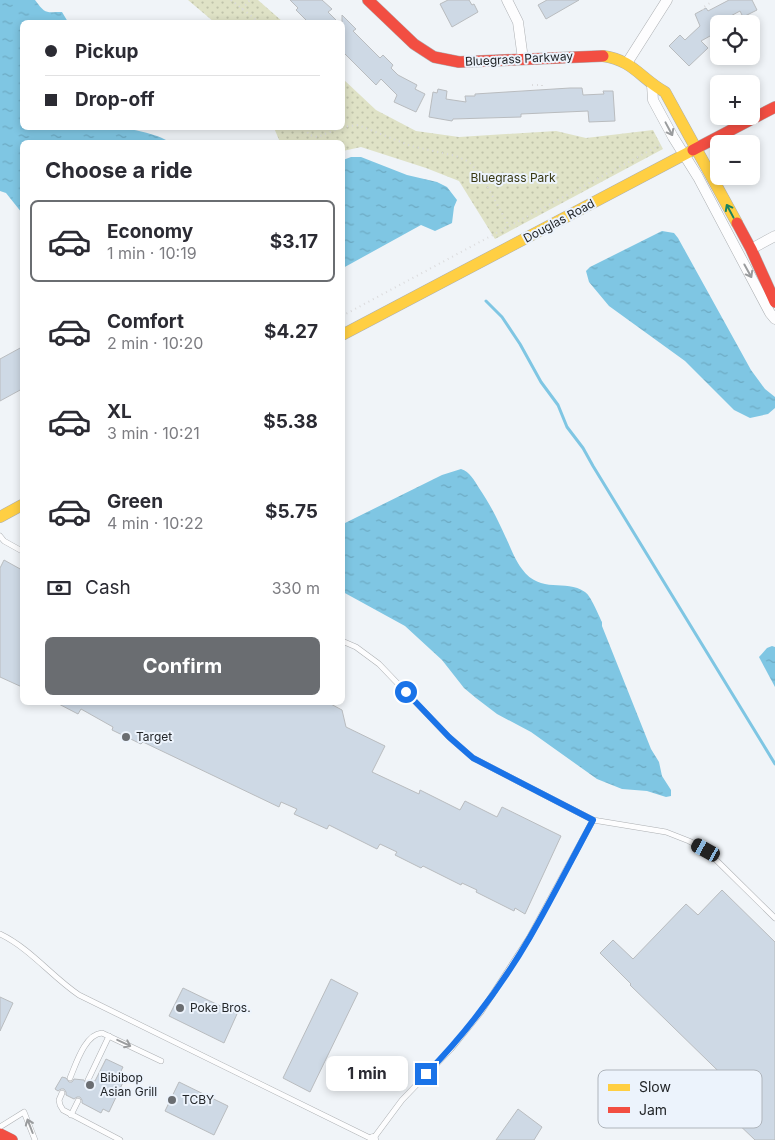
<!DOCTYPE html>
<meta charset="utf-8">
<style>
body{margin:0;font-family:Inter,sans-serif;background:#f2f2f3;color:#2b2b33;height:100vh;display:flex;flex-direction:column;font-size:19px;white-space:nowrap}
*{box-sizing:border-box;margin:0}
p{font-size:16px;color:#7c7c81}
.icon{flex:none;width:28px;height:28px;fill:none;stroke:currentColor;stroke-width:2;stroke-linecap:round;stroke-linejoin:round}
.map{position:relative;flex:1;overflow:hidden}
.panel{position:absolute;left:20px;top:140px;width:325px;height:565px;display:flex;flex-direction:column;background:#fff;border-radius:8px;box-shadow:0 2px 8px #0003}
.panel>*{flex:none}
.banner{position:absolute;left:20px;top:20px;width:325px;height:110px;border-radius:8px;box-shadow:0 2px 8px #0003;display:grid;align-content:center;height:110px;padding:0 25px;background:#fff}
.fabs{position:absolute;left:710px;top:15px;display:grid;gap:10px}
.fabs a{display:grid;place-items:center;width:50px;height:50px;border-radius:8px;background:#fff;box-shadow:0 2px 8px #0003;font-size:25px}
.end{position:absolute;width:22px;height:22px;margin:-11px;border:6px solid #1a73e8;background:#fff;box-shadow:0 0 0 2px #fff}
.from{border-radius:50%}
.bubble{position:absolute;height:35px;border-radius:8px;background:#fff;box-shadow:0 2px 8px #0003;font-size:16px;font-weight:700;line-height:35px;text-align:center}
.car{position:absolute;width:15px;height:30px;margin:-15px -8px;border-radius:6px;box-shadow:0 0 4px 1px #0007;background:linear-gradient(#222 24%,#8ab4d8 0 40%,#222 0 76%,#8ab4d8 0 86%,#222 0)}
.banner b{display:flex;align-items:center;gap:18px;height:48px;font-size:19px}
.banner b+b{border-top:1px solid #e1e1e2}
.banner i{width:12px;height:12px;background:#2b2b33}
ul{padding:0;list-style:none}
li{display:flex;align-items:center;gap:15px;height:82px;margin:0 10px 8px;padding:0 15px;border:2px solid transparent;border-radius:8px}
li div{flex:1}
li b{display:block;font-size:19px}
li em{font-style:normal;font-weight:700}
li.selected{border-color:#6a6d71}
li>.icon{width:45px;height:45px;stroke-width:1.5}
h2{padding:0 25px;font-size:22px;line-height:60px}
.pay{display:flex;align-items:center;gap:12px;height:55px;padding:0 25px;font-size:19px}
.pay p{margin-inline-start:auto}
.cta{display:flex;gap:10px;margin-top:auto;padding:10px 25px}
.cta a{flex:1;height:58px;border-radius:8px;background:#6a6d71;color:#fff;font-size:20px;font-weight:700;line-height:58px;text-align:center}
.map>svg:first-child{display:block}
</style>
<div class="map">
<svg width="775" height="1140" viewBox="0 0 775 1140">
<defs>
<pattern id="park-dots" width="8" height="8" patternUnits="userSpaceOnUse" patternTransform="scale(1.25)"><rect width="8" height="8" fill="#dfe2c6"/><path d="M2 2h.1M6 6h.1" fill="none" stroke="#bfc2aa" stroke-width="1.8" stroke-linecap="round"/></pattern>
<pattern id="water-ripples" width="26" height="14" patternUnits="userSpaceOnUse" patternTransform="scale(1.25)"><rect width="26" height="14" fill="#7fc6e3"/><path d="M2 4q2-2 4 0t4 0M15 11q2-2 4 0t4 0" fill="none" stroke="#6daac3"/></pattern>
</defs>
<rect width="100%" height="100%" fill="#f0f4f8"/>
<g fill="url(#park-dots)">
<path d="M188,0H258L283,22H214Z"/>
<path d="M343,79L376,110L416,131L459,137L556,131L586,138L653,130L663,149L495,239L459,181L426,168L361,147L343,151L342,142H280L274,128H342Z"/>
</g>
<g fill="url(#water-ripples)">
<path d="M0,0H35C46,15 46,12 62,12L68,22H22V128C68,128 130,120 170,142H22V213L6,193L0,191Z"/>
<path d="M351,157H361L407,175L437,182L447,187L457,200L454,207L452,223L435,231L421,225L343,268V160Z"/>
<path d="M662,231L674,233L678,238L751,370L765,389L775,397V408L768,414L750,418L734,410L685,361L609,306L589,282L586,271L590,267Z"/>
<path d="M461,469C470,472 474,480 479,488C490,504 498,520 506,538C511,548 515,560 522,569C541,595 565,578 585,592C591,596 598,614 602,622V626L651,749L659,762L662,776L671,790V796L666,797L647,791L622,789L597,779L531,732L497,714L476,698L464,688L442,660L405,626L343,592V524L442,475Z"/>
<path d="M772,646L775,647V687L759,657L767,648Z"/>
</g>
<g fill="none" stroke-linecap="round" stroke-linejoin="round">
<path stroke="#7fc6e3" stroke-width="3" d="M486,301L502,317L520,344L541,382L558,405L567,427L583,448L593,466L775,764"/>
</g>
<g fill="#ced9e5" stroke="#b9bcbf">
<path d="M290,0H322L332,9L328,12L338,22H308L296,10L298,8Z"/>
<path d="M448,0H469L472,5L474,4L478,12L452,27L440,4Z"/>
<path d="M547,0H579L546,19L538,5Z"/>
<path d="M729,0H752L757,10L743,17L740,11L725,19L727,24H719V31L701,41L708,48L689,66L669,46L680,35L685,40L700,26L695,14L706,8L708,11Z"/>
<path d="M342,15L356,29L353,31L380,58L383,55L393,65L391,68L398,75L417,85L415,89L425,94L416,112L394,102L397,95L381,79L376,85L342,51Z"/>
<path d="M570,88H582L583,95L604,94L603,91H613L615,121L589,122L588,111L521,114V117L453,119L452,121L429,117L433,92L437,93L438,89L447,91L446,99L466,102L465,96H475V94Z"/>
<path d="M22,347V389L0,401V359Z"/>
<path d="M4,560L22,570V687L0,677V568Z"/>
<path d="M55,702H327L342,710L346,727L385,746L372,772L419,794L420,790L460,810L465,801L497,817L502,807L561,836L525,914L515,908L514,911L476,892L477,890L462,883L461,885L423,866L421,868L395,855L397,852L380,844L377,849L329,825L327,829L294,814L297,809L281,802L279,807L143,742L141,744L112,730L113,727L81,709L78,714Z"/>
<path d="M722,890L775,942V1140H755L732,1118L749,1101L630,985L631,984L600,953L613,940L633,959L686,904L698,915Z"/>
<path d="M331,979L358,993L310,1092L283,1078Z"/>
<path d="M183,988L237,1014L224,1043L169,1016Z"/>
<path d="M0,997L13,1003L0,1031Z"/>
<path d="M106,1059L123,1067L120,1073L126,1076L109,1112L103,1109L101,1113L82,1103V1100L80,1097H77L74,1099L66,1095V1092L64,1089H61L58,1091L55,1089L62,1077L66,1078L69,1082H72L74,1079L84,1080L86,1084H90L93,1081H95Z"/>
<path d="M179,1082L228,1106L214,1135L165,1111Z"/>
<path d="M518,1109L542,1127L534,1140H496Z"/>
</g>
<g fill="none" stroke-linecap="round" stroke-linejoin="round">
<g stroke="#acafb2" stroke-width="6">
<g id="lane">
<path d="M0,536L4,541L22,551"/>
<path d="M342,641L356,647L379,664L449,737L473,758L593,820L666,832L689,841L706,850L775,918"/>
<path d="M0,934C31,949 51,976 79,995L374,1140"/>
<path d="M70,1078C76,1064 85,1034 102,1033L161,1061"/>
<path d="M88,1080L109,1036"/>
<path d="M62,1093L59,1100L60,1105L63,1110L120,1140"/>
<path d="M71,1115L78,1101"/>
<path d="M0,1127L24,1112L35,1140"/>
<path d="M373,1139L402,1100L451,1049L481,1012L529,938L593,820"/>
</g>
</g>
<g stroke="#acafb2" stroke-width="11">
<g id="street">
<path d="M507,0L518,22L523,59"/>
<path d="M627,63L667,0"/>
<path d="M652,85L653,100L673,137L698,177L770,313L775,319"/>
<path d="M751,249L775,236"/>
<path d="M373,1140V1139"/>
</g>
</g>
<g stroke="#acafb2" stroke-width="12">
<g id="slow">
<path d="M603,56C633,60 641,79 665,92L737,223"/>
<path d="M342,335L693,150"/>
<path d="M0,517L22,505"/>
</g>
</g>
<g stroke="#acafb2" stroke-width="12">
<g id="jam">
<path d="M368,0L414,44L434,57L459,62L603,56"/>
<path d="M693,150L775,107"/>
<path d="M737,223L751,249L775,302"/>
<path d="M0,1134L12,1140"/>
</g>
</g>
<g stroke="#dbdbdd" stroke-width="2" stroke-dasharray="1 4" stroke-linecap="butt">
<path d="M231,0L259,22"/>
<path d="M242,9L250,0"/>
<path d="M703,10L702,8L710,3"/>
<path d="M532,85H542V87"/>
<path d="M342,127L358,125L411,146L456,156L469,162L481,175L509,226"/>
<path d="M305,128L309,135L318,137L339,128"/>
<path d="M342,316L662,144"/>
</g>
<use href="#lane" stroke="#fdfdfe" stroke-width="5"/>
<use href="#street" stroke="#fdfdfe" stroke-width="10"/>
<use href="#slow" stroke="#ffcf43" stroke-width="11"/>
<use href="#jam" stroke="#f24e42" stroke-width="11"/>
</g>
<defs><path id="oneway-shaft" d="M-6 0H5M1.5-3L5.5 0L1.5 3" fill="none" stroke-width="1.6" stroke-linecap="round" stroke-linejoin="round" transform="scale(1.25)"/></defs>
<g stroke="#9a9c9e">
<use href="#oneway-shaft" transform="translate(669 129) rotate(62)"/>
<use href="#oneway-shaft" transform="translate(748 271) rotate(61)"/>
<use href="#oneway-shaft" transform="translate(124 1043) rotate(25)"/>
<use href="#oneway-shaft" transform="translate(30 1126) rotate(-111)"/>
</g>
<use stroke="#1c8260" href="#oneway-shaft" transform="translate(730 211) rotate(-118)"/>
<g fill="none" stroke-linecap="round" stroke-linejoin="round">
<path stroke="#1a73e8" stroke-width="6" d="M406,692L449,737L473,758L593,820C572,859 552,899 530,937C501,987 466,1033 426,1074"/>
</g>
<g fill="#6a6d71" stroke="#ecf3fc" stroke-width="2">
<circle cx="126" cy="737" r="5"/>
<circle cx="180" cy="1008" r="5"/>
<circle cx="90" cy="1085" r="5"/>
<circle cx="172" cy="1100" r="5"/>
</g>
<g text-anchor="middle" stroke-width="4" stroke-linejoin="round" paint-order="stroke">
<g font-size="12" fill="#222528" stroke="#ecf3fc">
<text transform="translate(519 59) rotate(-3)" y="4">Bluegrass Parkway</text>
<text transform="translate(559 221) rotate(-28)" y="4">Douglas Road</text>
</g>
<g font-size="12" fill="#363611" stroke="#ecf3fc">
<text x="513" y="182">Bluegrass Park</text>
</g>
<g font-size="12" fill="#222528" stroke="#ecf3fc" text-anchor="start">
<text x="136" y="741">Target</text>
<text x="190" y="1012">Poke Bros.</text>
<text x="100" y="1082">Bibibop<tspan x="100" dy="14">Asian Grill</tspan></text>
<text x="182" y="1104">TCBY</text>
</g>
</g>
<rect x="598" y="1070" width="164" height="58" rx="8" fill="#ecf3fc" stroke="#afb5bc" stroke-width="1"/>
<rect x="608" y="1084" width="22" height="7" fill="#ffcf43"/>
<rect x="608" y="1107" width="22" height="6" fill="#f24e42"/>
<g font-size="14" fill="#222528">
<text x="639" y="1092">Slow</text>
<text x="639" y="1115">Jam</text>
</g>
</svg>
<div class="fabs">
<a><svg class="icon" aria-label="locate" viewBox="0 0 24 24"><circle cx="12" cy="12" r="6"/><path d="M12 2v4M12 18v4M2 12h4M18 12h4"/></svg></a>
<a>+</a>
<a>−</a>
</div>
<i class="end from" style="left:406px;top:692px"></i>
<i class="end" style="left:426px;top:1074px"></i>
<div class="bubble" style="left:326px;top:1056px;width:82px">1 min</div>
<i class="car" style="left:706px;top:850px;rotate:299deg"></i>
<div class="banner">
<b><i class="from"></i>Pickup</b>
<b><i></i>Drop-off</b>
</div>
<section class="panel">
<h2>Choose a ride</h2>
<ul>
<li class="selected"><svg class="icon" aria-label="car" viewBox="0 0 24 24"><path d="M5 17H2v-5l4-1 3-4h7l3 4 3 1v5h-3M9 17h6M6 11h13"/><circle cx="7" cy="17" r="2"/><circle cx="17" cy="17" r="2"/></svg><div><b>Economy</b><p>1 min · 10:19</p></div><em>$3.17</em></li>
<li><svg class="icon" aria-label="car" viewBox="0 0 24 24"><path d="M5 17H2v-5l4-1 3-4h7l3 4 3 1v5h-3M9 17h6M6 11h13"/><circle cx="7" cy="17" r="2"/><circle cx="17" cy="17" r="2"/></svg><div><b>Comfort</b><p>2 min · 10:20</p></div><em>$4.27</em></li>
<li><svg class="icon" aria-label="car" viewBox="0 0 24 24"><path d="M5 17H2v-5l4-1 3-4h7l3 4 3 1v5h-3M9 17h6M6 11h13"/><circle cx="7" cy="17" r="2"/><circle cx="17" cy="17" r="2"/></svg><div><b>XL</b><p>3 min · 10:21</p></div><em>$5.38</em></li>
<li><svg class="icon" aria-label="car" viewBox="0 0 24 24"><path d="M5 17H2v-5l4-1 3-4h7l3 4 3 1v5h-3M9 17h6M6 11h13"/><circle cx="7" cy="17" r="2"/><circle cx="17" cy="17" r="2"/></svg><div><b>Green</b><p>4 min · 10:22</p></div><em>$5.75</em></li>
</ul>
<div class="pay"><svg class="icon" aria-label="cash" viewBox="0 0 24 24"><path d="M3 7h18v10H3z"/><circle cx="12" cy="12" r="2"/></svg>Cash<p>330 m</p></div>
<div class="cta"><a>Confirm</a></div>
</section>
</div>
